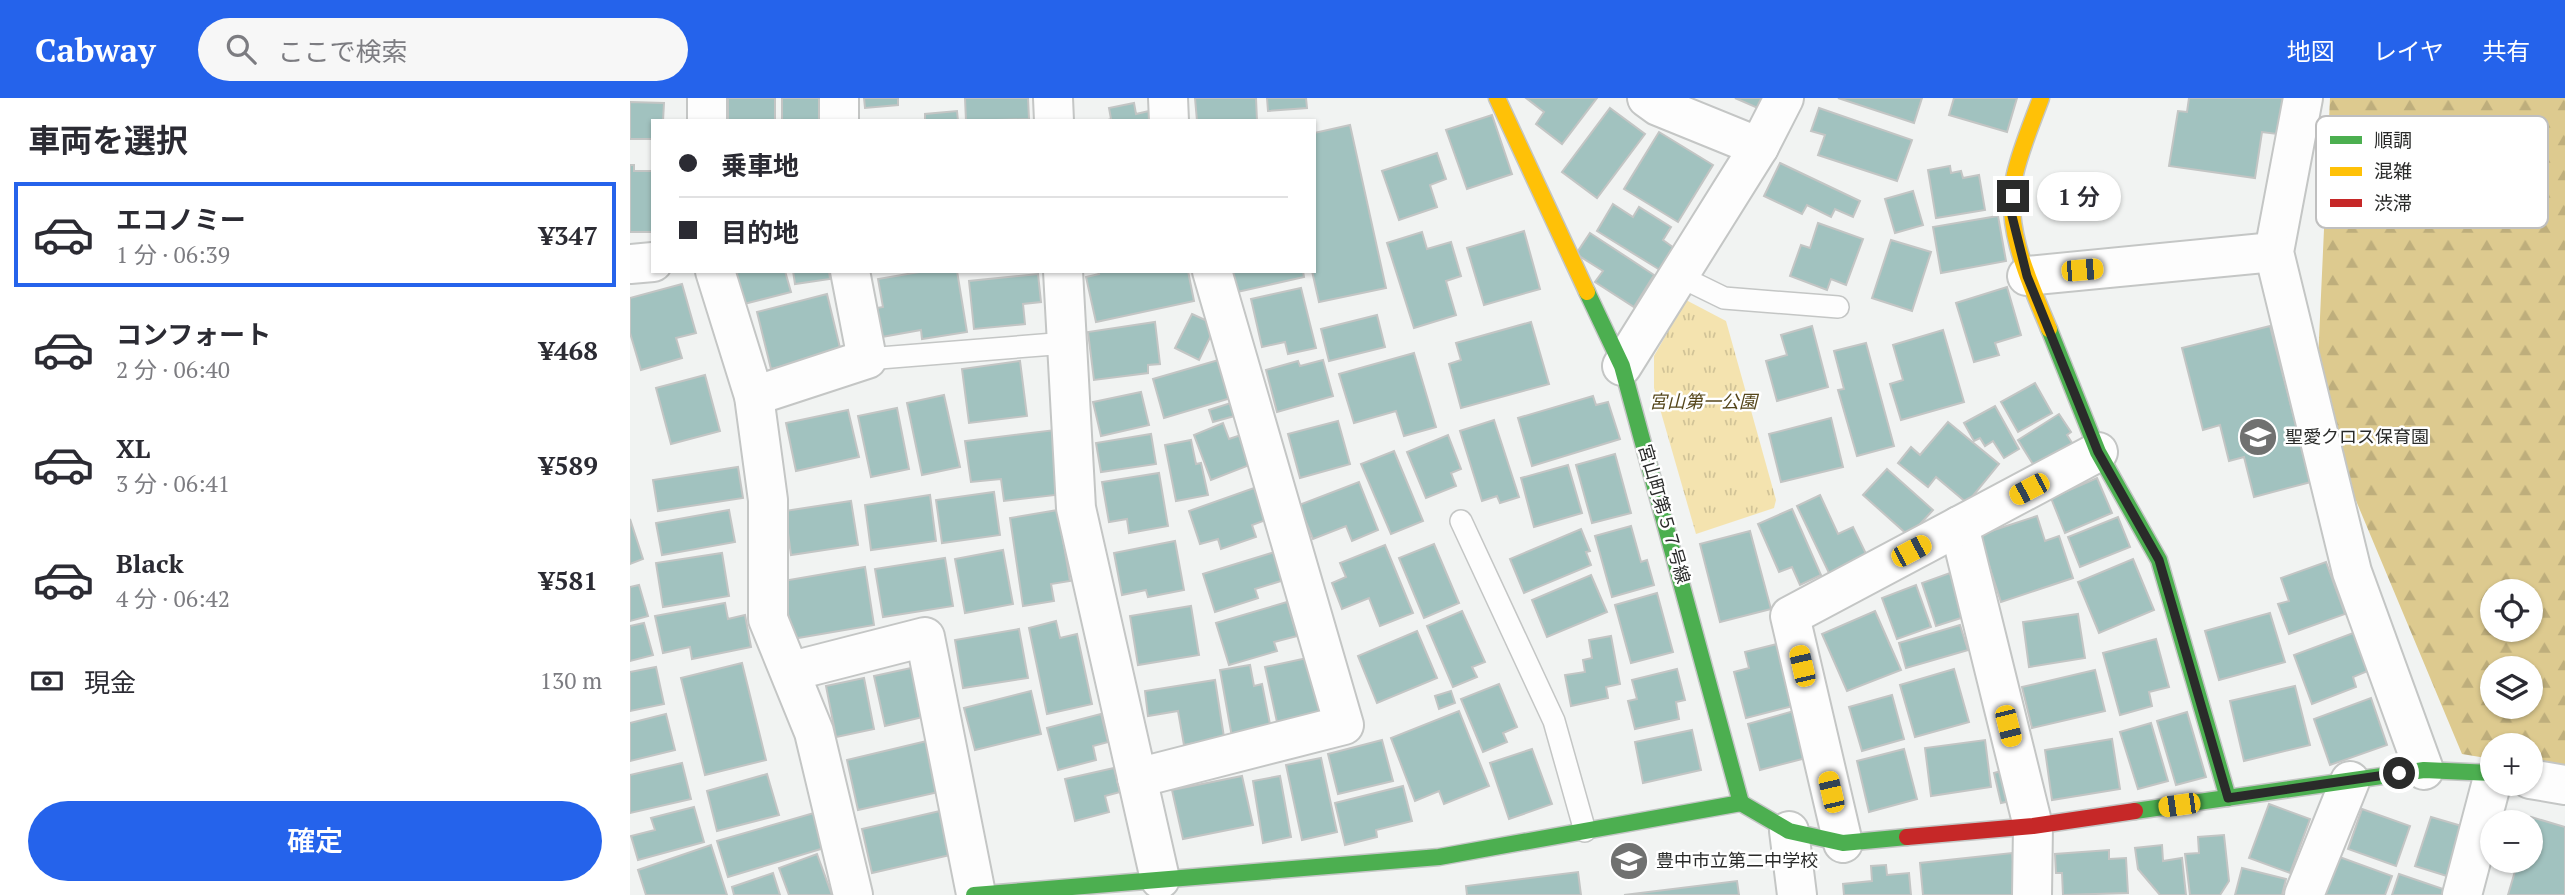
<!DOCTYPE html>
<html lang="ja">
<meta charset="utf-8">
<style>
body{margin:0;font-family:"PT Serif","Noto Sans JP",serif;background:#f7f7f7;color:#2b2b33;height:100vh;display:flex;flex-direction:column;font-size:26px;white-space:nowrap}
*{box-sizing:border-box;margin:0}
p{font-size:23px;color:#7c7c81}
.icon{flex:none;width:38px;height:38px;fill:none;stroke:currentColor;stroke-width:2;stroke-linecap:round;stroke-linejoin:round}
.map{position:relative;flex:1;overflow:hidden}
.side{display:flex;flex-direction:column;background:#fff;width:630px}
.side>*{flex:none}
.banner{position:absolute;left:21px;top:21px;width:665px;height:154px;border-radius:0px;box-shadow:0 2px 5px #0004;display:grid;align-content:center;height:154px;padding:0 28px;background:#fff}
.tools{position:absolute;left:1850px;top:481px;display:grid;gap:14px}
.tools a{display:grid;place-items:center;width:63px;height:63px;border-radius:50%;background:#fff;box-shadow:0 2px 5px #0004;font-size:35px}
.end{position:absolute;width:32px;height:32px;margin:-16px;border:9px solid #2a2b2a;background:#fff;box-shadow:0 0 0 4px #fff}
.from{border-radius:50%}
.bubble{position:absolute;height:49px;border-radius:24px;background:#fff;box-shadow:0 2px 5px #0004;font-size:23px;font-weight:600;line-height:49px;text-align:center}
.car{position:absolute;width:21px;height:42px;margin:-21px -10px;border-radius:9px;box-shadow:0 0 5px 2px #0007;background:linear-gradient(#f5c518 24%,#345 0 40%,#f5c518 0 76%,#345 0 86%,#f5c518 0)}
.banner b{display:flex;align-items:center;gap:24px;height:66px;font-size:26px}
.banner b+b{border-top:2px solid #e1e1e2}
.banner i{width:18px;height:18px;background:#2b2b33}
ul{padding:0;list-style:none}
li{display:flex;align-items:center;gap:21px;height:105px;margin:0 14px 10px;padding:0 14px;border:4px solid transparent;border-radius:0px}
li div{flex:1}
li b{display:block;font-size:26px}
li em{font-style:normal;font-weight:600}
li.selected{border-color:#2563eb}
li>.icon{width:63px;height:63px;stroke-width:1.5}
h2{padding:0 28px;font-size:32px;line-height:84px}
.pay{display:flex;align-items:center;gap:18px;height:77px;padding:0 28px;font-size:26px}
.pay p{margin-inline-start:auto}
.button{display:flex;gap:14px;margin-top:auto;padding:14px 28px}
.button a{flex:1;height:80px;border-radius:42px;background:#2563eb;color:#fff;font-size:28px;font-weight:600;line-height:80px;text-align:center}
header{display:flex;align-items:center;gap:42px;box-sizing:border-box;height:98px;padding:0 35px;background:#2563eb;color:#fff}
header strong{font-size:33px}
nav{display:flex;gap:38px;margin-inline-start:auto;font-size:24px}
.search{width:490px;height:63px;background:#f7f7f7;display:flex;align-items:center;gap:18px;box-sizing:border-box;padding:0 24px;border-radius:38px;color:#7c7c81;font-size:26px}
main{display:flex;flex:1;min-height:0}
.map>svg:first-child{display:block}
</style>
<header>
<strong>Cabway</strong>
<div class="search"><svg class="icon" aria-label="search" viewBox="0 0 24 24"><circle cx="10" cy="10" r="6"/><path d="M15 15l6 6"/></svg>ここで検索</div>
<nav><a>地図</a><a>レイヤ</a><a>共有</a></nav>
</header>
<main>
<section class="side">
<h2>車両を選択</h2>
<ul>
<li class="selected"><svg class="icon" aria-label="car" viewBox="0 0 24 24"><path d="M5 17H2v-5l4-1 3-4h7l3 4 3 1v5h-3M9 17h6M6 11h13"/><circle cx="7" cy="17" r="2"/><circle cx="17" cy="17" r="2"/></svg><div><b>エコノミー</b><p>1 分 · 06:39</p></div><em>¥347</em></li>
<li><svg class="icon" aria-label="car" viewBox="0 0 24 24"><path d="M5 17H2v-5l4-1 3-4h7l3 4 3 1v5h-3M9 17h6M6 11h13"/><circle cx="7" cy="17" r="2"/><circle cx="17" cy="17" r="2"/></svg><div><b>コンフォート</b><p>2 分 · 06:40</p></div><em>¥468</em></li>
<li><svg class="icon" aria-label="car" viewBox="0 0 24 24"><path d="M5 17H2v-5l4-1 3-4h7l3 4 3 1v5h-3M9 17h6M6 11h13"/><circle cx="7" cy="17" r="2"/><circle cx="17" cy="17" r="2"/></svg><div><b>XL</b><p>3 分 · 06:41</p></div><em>¥589</em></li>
<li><svg class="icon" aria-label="car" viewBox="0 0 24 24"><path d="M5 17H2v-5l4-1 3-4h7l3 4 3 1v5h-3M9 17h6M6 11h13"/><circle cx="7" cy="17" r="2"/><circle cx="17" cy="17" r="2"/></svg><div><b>Black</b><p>4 分 · 06:42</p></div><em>¥581</em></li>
</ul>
<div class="pay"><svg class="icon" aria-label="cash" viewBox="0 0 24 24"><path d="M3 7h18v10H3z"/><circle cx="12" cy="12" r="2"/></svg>現金<p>130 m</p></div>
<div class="button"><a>確定</a></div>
</section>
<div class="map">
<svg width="1935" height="797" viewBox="0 0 1935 797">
<defs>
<pattern id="grass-tufts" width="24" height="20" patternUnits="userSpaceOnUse" patternTransform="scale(1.75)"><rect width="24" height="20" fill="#f4e3af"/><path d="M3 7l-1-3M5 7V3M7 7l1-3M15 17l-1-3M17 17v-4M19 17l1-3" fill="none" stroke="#d1c397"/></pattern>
<pattern id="forest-firs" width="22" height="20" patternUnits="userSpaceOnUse" patternTransform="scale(1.75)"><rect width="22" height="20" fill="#ddca8f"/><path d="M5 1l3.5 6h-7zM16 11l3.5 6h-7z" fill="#beae7c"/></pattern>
</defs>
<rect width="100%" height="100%" fill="#f1f3f2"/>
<path fill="url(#grass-tufts)" d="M1056,202L1096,223L1146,402L1144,410L1066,436L1024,290V258Z"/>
<path fill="url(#forest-firs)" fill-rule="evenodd" d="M1700,0H1935V672L1901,667L1900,648H1862V661L1832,656L1686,307ZM1862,494H1900V532H1862ZM1862,570H1900V609H1862Z"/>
<g fill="#a1c2bf" stroke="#c3c5c4" stroke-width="2">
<rect x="98" y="0" width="47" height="23"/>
<rect x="152" y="0" width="41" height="23"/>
<path d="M234,0H268V7L235,10Z"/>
<path d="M335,0H398L399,21L336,23Z"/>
<path d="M565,0H626L627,23H567Z"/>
<path d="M637,0H676L677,10L638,13Z"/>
<path d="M896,0H967L932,46L906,26L914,14Z"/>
<path d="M1105,0H1135L1130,11Z"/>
<path d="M1208,0H1292L1284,25Z"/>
<path d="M1324,0H1387L1377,34L1319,17Z"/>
<path d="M1559,0H1661L1655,37L1632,34L1625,80L1539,68L1548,13L1557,14Z"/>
<path d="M0,4L34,5L33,23H23V41H0Z"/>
<path d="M504,5L506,16L519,13L521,23H475L481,21L479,10Z"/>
<path d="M980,10L1015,36L967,100L932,74Z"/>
<path d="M1189,10L1282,42L1267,83L1188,57L1195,37L1181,33Z"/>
<path d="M327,13L328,23H295V16Z"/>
<path d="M862,17L882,76L837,91L816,32Z"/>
<path d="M720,27L756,190L689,204L682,173L684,35Z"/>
<path d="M1029,34L1083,67L1048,124L994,91Z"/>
<path d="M807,55L816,81L800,87L807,109L769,122L752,73Z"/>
<path d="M1150,65L1230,103L1223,119L1205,111L1201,119L1177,107L1172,116L1134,98Z"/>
<path d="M0,67H4V73H23V134H0Z"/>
<path d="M1320,68L1321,75L1331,73L1333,80L1349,77L1355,112L1306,120L1298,72Z"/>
<path d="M1283,93L1293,127L1265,135L1255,101Z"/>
<path d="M983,106L1003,119L1009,109L1041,129L1033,142L1044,150L1030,172L967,133Z"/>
<path d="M1368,118L1376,163L1311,175L1303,129Z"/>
<path d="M1188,125L1233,141L1216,187L1201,181L1197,192L1160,178L1171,147L1180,150Z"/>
<path d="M894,133L910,191L854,207L837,150Z"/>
<path d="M792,134L797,151L821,144L831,178L816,183L826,217L784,230L757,145Z"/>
<path d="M960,135L1024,177L1004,209L965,184L973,173L946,156Z"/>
<path d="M1261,142L1301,154L1282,213L1242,200Z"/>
<path d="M112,173H155L161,194L114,206L106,175Z"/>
<path d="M163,173H199L200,181L165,186Z"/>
<path d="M295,173H327L337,234L292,241L291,232L246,240L241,211L253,209L248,181Z"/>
<path d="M468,173H558L564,203L466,224L456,179L469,176Z"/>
<path d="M602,173H673L674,179L607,194Z"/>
<path d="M408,176L411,204L393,206L395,226L344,231L339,183Z"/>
<path d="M52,186L66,235L46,240L52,260L11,272L0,235V200Z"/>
<path d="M1377,189L1391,237L1365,245L1369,257L1344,264L1326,205Z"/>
<path d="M671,190L686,250L658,256L655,244L632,249L621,201Z"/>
<path d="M197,196L211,254L141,271L127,214Z"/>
<path d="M562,216L586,227L569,262L545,250Z"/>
<path d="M747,217L755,249L699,263L691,231Z"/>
<path d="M525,224L530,266L518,267V275L464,282L458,234Z"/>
<path d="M901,224L919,286L831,310L819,266L831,262L826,245Z"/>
<path d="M1182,228L1198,289L1147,303L1136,263L1157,257L1151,237Z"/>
<path d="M1640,228L1681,384L1624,399L1614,359L1599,363L1590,327L1573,332L1552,250Z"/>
<path d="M1313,232L1334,304L1271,322L1260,286L1273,282L1263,247Z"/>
<path d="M1236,245L1264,348L1227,358L1208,292L1214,291L1204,253Z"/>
<path d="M784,255L806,329L774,338L766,313L724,325L709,276Z"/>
<path d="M592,261L604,299L534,320L523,281Z"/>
<path d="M693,262L703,298L647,314L636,272L668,263L670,268Z"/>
<path d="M390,263L397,318L339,325L332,271Z"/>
<path d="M75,277L90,333L41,346L26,290Z"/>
<path d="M1405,285L1422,315L1388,334L1371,304Z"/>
<path d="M511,294L519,327L471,338L463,304Z"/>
<path d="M314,297L330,369L292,377L277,305Z"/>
<path d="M963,298L966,307L978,304L990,341L902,368L888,320Z"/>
<path d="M604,304L608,317L583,324L579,312Z"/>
<path d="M1365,308L1389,351L1374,360L1363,343L1355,348L1350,340L1344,343L1334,325Z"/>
<path d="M267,310L279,371L241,379L228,318Z"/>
<path d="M218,312L229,359L166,373L156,325Z"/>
<path d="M1429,316L1441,334L1437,337L1444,348L1406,371L1388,342Z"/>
<path d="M1201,320L1213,369L1151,384L1139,336Z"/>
<path d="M864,322L889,399L870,405L867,398L852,403L830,333Z"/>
<path d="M708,323L720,366L670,380L658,336Z"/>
<path d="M1318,324L1369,366L1337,405L1306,379L1298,389L1268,365L1281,349L1290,357Z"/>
<path d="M593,325L599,341L611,337L622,366L581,382L564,337Z"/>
<path d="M425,332L434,396L374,403L371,381L341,384L335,343Z"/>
<path d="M521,336L526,366L471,374L466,345Z"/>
<path d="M818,337L831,371L821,375L826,388L796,400L777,354Z"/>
<path d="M561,342L566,366L571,365L578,397L546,403L535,347Z"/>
<path d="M764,353L793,423L761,436L731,366Z"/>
<path d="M985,356L1001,415L962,425L946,367Z"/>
<path d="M938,367L952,415L904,429L891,380Z"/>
<path d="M108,369L113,400L28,413L23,382Z"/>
<path d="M1257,371L1303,412L1279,438L1233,397Z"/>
<path d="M529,375L538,428L499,435L497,421L479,424L472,384Z"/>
<path d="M1467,380L1482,415L1435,435L1421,400Z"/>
<path d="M729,384L748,432L722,443L716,428L683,441L669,407Z"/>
<path d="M624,390L636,422L622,427L626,439L591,451L588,441L570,446L559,413Z"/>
<path d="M364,394L370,437L312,445L306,402Z"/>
<path d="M300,397L306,443L241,452L235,407Z"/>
<path d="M1190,397L1208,436L1223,429L1238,460L1200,477L1167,408Z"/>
<path d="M221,403L228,447L161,457L155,413Z"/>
<path d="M1162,411L1191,477L1170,487L1162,469L1149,474L1128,426Z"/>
<path d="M99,412L105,444L32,457L26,425Z"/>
<path d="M428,412L440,483L421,486L424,503L393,508L380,420Z"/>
<path d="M1407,418L1415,443L1429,438L1443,480L1371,504L1349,437Z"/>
<path d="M1488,419L1500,449L1450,469L1438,439Z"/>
<path d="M0,421L13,461L0,466Z"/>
<path d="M1001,428L1011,464L1017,462L1024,487L982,499L965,438Z"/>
<path d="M951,431L960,453L956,454L961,467L894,495L880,461Z"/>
<path d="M1120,433L1141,511L1090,524L1070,446Z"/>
<path d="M545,443L554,492L518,499L516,492L492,497L484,455Z"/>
<path d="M804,446L829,505L794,520L769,460Z"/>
<path d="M755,447L783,515L750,528L739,500L712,511L702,485L716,479L710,465Z"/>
<path d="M373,452L383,506L335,515L325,461Z"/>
<path d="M645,454L654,482L625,491L628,500L585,514L573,476Z"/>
<path d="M92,455L99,498L33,509L26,465Z"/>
<path d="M315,460L323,508L253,519L245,471Z"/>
<path d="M1503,461L1524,512L1469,535L1448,484Z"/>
<path d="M1696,464L1715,516L1659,536L1648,506L1659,503L1651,480Z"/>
<path d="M235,469L244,527L162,541L153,483Z"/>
<path d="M1320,475L1334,519L1306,528L1292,485Z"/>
<path d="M961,477L977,514L917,539L902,502Z"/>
<path d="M9,487L18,518L0,523V489Z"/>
<path d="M1286,487L1301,529L1267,541L1252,500Z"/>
<path d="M1027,495L1043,554L1001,565L985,507Z"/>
<path d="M657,504L667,538L644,544L647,553L599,567L586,525Z"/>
<path d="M95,505L98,521L115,517L121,549L62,561L60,549L33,555L25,518Z"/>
<path d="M561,508L569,557L508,567L500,518Z"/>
<path d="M832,513L855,564L842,569L847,579L823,589L797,528Z"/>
<path d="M1245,513L1271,572L1217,593L1192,536Z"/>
<path d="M1640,515L1655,564L1589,582L1575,533Z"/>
<path d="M1448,516L1455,560L1399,569L1393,524Z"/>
<path d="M426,523L430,540L447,536L462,606L417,616L399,530Z"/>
<path d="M14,525L23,557L0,563V528Z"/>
<path d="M1330,527L1338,552L1276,570L1269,545Z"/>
<path d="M389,531L398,580L333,590L325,542Z"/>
<path d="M787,533L807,580L747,605L728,558Z"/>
<path d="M1726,534L1740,572L1723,579L1726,589L1682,606L1664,557Z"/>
<path d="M981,538L990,586L976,589L978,600L941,608L935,577L955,574L953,562L962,560L959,542Z"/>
<path d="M1526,541L1539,589L1519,594L1522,608L1490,617L1473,555Z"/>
<path d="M1147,546L1163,608L1116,620L1104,574L1119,570L1115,554Z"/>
<path d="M682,559L694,614L647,624L635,569Z"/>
<path d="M112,565L136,662L75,677L51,580Z"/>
<path d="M620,567L624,588L632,586L641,631L602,639L590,572Z"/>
<path d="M26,569L34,606L0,613V574Z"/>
<path d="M286,569L297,618L255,628L244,578Z"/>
<path d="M1047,571L1055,602L1046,604L1049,621L1005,631L998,603L1007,601L1002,582Z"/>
<path d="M1324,571L1339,624L1285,639L1270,587Z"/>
<path d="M1465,572L1475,613L1402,630L1392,589Z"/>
<path d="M234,580L244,631L206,639L196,588Z"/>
<path d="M585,582L594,639L554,647L548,613L518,618L515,593Z"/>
<path d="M869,586L887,629L873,635L877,644L853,654L831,601Z"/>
<path d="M1665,588L1680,647L1614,663L1600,603Z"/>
<path d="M401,593L411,636L345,652L334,610Z"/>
<path d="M821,593L825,605L809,611L805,598Z"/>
<path d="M1262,597L1274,641L1232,653L1219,609Z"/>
<path d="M1741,600L1757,647L1700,667L1684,621Z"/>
<path d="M829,613L859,688L814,706L809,693L785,703L761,640Z"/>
<path d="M1164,613L1176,660L1130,672L1118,626Z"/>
<path d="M1557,614L1576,679L1546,687L1527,623Z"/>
<path d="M36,616L45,652L0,663V625Z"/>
<path d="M471,616L478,644L463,648L466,662L428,672L417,630Z"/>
<path d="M1521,625L1538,683L1508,691L1490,634Z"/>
<path d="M1062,632L1071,672L1013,685L1005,644Z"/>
<path d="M1482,641L1490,691L1422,702L1415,652Z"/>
<path d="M301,642L313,693L228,712L217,662Z"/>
<path d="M752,642L763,683L708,696L698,656Z"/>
<path d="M1355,642L1361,689L1301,698L1295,650Z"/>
<path d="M902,651L922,706L879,721L860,665Z"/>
<path d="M1274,651L1287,701L1239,714L1227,663Z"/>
<path d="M691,660L707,734L672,742L656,667Z"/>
<path d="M52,665L61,701L0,715V677Z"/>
<path d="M484,670L490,694L475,698L479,714L445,723L435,681Z"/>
<path d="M1378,671L1385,702L1371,705L1364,675Z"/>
<path d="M137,676L149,717L87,733L77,693Z"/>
<path d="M612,678L623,727L553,741L542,692Z"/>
<path d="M650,678L661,739L633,745L623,683Z"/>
<path d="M773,688L782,723L746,732L747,739L715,747L705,705Z"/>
<path d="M1639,706L1680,721L1660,775L1619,760Z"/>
<path d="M64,709L74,744L8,762L1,738L25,732L21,720Z"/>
<path d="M1732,711L1780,728L1766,768L1718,751Z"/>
<path d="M310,713L320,757L242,775L232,731Z"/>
<path d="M184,715L194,750L98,779L87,743Z"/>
<path d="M1801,719L1835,729L1820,779L1785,768Z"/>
<path d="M1901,719L1935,729V797H1878L1888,763H1900Z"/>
<path d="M1594,737L1599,783L1590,797H1560L1555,756L1569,755L1568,739Z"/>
<path d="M81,747L97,797H16L8,772Z"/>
<path d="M1532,747L1533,763L1552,760L1556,797H1530L1508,771L1505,750Z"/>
<path d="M1479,752V761L1496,760L1498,795L1433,797L1432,775H1426L1425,756Z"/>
<path d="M1382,755L1387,797H1293L1290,765Z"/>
<path d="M187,756L202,797H159L149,770Z"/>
<path d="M1704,757L1762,778L1755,797H1690Z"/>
<path d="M1256,767L1257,777L1279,775L1281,797H1214L1213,786L1242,783L1241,768Z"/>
<path d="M1612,770L1656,781L1652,797H1605Z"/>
<path d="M948,774L951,797H837L836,788Z"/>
<path d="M143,775L150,797H104L102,789Z"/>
<path d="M1769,776L1819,793L1817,797H1762Z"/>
<path d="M1107,783L1109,797H994Z"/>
</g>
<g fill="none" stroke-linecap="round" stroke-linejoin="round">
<g stroke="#c4c6c5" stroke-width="24">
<g id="lane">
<path d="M1049,178L1094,200L1208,209"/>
<path d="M237,261L437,245"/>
<path d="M831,423L924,623L955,733"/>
</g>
</g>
<g stroke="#c4c6c5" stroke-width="42">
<g id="street">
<path d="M77,0V23"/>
<path d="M209,0V23"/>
<path d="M423,0L424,23"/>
<path d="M538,0L539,23"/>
<path d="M1017,0L1028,8L1129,49"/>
<path d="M1673,0L1644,154L1722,474L1794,672"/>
<path d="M0,166L23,164"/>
<path d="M85,173L124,298L138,402V521L184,634L223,797"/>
<path d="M433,173L446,410L530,781"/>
<path d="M1397,178L1644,154"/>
<path d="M992,268L1129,49L1154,0"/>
<path d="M124,298L237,261L220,173"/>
<path d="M1329,428L1403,728L1402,797"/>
<path d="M162,573L295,539L346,796"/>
<path d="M507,680L714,627L582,173"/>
<path d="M1900,681L1935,687"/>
<path d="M1159,733L1167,797"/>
<path d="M1213,745L1160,518L1468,354"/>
<path d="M1674,797L1720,683"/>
<path d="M1832,797L1862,683"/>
</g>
</g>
<g stroke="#c4c6c5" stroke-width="19">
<g id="fast">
<path d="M957,194L992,268L1111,705"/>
<path d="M1419,231L1468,354L1529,462L1598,700"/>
<path d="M1505,713L1794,672L1862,675"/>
<path d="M344,797L809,759L1111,705L1159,733L1213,745L1277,739"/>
</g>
</g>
<g stroke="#c4c6c5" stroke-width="19">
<g id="slow">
<path d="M867,0L957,194"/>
<path d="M1411,0C1402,25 1391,50 1385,76C1372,127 1400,185 1419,231"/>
</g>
</g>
<g stroke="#c4c6c5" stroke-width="19">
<path id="jam" d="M1277,739L1403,728L1505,713"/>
</g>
<use href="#lane" stroke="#fdfdfd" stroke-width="21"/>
<use href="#street" stroke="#fdfdfd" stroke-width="38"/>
<use href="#fast" stroke="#4caf50" stroke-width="16"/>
<use href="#slow" stroke="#ffc107" stroke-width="16"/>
<use href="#jam" stroke="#c62828" stroke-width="16"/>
</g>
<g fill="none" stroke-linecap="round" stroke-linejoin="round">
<path stroke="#2a2b2a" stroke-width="9" d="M1383,98L1382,118L1397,178L1448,304L1468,354L1529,462L1598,700L1769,675"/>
</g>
<defs>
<g id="school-disc" transform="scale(2.0125)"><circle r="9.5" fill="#707170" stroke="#fff"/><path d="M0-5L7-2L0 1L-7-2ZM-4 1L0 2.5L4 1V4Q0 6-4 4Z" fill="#fff"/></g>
</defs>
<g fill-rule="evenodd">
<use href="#school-disc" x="1628" y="339"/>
<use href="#school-disc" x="999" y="763"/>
</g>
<g text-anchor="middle" stroke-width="5" stroke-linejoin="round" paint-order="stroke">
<g font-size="18" font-style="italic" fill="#55461b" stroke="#fff">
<text x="1073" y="310">宮山第一公園</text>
</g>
<g font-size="18" fill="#2a2b2a" stroke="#fff" text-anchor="start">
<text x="1655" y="345">聖愛クロス保育園</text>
<text x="1026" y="769">豊中市立第二中学校</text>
</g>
<g font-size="18" fill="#2a2b2a" stroke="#fff">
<text transform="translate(1034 416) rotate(74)" y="6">宮山町第５７号線</text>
</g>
</g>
<rect x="1686" y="18" width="232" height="112" rx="10" fill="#fff" stroke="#bfbfbf" stroke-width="2"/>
<rect x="1700" y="38" width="32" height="8" fill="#4caf50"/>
<rect x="1700" y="69" width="32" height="9" fill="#ffc107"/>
<rect x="1700" y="101" width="32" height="8" fill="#c62828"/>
<g font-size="19" fill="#2a2b2a">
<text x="1744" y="49">順調</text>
<text x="1744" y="80">混雑</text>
<text x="1744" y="112">渋滞</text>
</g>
</svg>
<div class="tools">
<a><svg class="icon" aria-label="locate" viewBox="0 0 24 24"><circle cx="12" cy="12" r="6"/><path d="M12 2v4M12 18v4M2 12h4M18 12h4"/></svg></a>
<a><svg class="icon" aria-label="layers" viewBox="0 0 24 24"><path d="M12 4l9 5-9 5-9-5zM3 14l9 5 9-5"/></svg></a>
<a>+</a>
<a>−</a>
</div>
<i class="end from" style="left:1769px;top:675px"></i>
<i class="end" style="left:1383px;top:98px"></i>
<div class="bubble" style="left:1407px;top:74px;width:84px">1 分</div>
<i class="car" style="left:1452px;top:172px;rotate:85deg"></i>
<i class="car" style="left:1399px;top:391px;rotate:242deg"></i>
<i class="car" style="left:1281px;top:453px;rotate:62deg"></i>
<i class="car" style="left:1172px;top:568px;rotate:347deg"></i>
<i class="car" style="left:1378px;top:628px;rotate:166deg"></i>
<i class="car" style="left:1201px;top:694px;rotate:347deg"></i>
<i class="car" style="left:1549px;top:707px;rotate:262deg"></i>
<div class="banner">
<b><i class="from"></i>乗車地</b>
<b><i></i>目的地</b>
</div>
</div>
</main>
